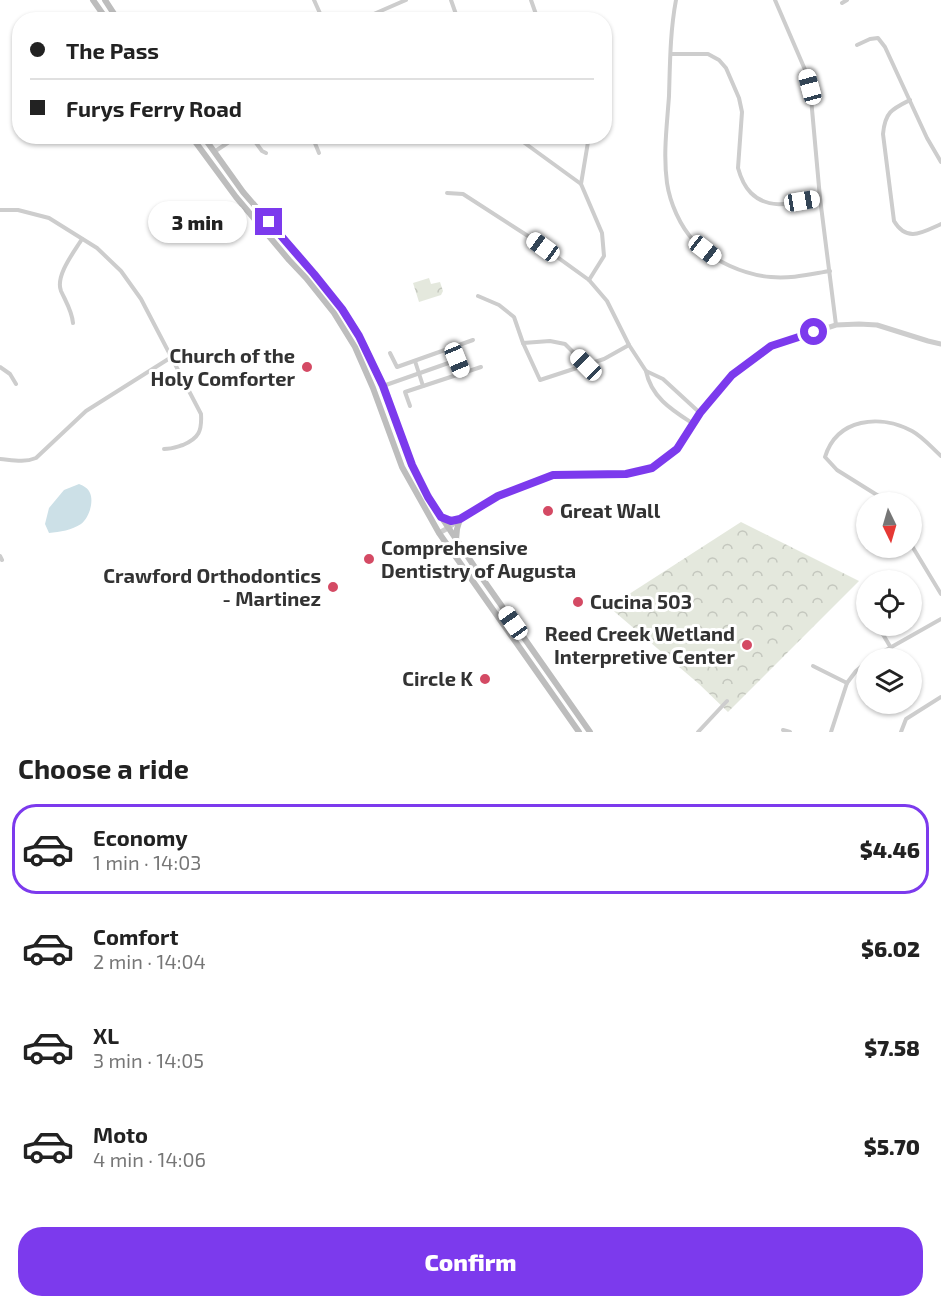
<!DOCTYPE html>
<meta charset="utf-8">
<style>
body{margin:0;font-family:"Exo 2",sans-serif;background:#f2f2f2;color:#222;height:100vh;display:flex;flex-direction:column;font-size:22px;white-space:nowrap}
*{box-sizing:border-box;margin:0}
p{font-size:20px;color:#767676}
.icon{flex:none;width:33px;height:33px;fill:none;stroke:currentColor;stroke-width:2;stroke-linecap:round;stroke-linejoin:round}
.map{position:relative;height:732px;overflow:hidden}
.drawer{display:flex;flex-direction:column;background:#fff;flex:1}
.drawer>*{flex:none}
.hud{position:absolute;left:12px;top:12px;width:600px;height:132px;border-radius:24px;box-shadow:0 2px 4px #0004;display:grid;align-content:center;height:132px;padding:0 18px;background:#fff}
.needle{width:39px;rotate:175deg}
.controls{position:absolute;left:856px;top:492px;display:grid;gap:12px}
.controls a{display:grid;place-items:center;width:66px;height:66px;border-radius:50%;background:#fff;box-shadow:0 2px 4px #0004;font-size:30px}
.end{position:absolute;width:27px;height:27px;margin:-14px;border:8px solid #7c3aed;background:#fff;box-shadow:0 0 0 3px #fff}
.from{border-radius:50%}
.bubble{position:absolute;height:42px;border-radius:21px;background:#fff;box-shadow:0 2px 4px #0004;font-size:20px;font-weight:800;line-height:42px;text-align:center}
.car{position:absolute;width:18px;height:36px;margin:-18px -9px;border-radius:8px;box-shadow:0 0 4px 2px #0007;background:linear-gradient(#fff 24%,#345 0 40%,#fff 0 76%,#345 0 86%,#fff 0)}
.hud b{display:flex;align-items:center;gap:21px;height:57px;font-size:22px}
.hud b+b{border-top:2px solid #e0e0e0}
.hud i{width:15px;height:15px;background:#222}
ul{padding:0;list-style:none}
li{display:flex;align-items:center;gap:18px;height:90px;margin:0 12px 9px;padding:0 6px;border:3px solid transparent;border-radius:24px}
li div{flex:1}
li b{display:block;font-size:22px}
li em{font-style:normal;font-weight:800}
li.selected{border-color:#7c3aed}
li>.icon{width:54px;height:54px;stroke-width:1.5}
h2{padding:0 18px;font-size:27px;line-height:72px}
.primary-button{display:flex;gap:12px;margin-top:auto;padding:12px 18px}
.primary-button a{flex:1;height:69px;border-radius:24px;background:#7c3aed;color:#fff;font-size:24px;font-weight:800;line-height:69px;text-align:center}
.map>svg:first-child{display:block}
</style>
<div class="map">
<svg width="941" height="732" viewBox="0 0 941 732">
<defs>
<pattern id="park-crowns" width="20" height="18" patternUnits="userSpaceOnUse" patternTransform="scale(1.5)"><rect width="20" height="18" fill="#e4e8dd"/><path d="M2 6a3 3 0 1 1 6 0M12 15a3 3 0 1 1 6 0" fill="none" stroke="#c4c7be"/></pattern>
</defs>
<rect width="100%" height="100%" fill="#fff"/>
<g fill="url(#park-crowns)">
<path d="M429,278L431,284L440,282L443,291L441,295L419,302L413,283Z"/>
<path d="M741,522L859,581L728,712L699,684L609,607Z"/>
</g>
<path fill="#cce0e7" d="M79,484C84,486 88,488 90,493C94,502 89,518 81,524C72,530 60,532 49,533L45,524L49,508L64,490Z"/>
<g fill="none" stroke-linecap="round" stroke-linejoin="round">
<g stroke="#cdcdcd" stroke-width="4">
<path d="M314,0L323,20"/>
<path d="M451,0L458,20"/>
<path d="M531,0L538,20"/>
<path d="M676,0C670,32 670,64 669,96C667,125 663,154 667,183C670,203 680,226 694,241C712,261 745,275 771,277C791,279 811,274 830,271"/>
<path d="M775,0L806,72L810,87L820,198L836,325"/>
<path d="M842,3L847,0"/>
<path d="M360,20L406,0"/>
<path d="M857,45L870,39L878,38L885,47L927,138L941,162"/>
<path d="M671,54H708L719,60L726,68L739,98L742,112L738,168C741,179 744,186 751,193C770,212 797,202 820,198"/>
<path d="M910,100C892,109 885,112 883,134L894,221C907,243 923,232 941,224"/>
<path d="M251,136L262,151L266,153"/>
<path d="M312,136L319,153"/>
<path d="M515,136L581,184"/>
<path d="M214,152L238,136"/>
<path d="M447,193L463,194L528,236L589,280L607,301L629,345L646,371L663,379L700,413"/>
<path d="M0,210H18L49,218L97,248L121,271L141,299L201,414C202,431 199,438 183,445C176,447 172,449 164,449"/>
<path d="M589,280L604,256L602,233L581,184L589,136"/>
<path d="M478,296L499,305L514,317L523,343L540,380L604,359L629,345"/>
<path d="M73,323C72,311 66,302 61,291C55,276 74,252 82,239"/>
<path d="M523,343L550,341L565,344L586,365"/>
<path d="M454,347L462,373"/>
<path d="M390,353L397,367L473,340"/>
<path d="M415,361L423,386"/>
<path d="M0,367L10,374L16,384"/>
<path d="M646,371C651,397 672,410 692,423"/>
<path d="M383,386L457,360"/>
<path d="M410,406L405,392L481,367"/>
<path d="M0,459C12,460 24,463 36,458L86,411L170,358"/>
<path d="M886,502L885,500L837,470L825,457C837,418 880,414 912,431C923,437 932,448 941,456"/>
<path d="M912,546L941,594"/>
<path d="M0,556L2,560"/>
<path d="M878,626L891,648"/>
<path d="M872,658L941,619"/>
<path d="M813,666L847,683"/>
<path d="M783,730L790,732"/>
<path d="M698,732L727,701"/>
<path d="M831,732L847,683L856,671L867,662"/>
<path d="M901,732L906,719L941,697"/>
</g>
<path stroke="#cdcdcd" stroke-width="5" d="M439,533L448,528L460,519L498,497L553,475L626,474L652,468L677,449L700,413L732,375L771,346L836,325L859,324L877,325L928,341L941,344"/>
<g stroke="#bdbdbd" stroke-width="6">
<path d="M93,0L107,20"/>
<path d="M105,0L118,20"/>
<path d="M191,136L236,197L289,260L306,278L334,313L355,347L373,388L402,467L439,533L579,732"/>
<path d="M203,136L243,192L314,274L342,309L364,345L383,386L412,465L428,497L480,575L590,732"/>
<path d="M441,517L452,521L460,519L457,529L456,540"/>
</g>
</g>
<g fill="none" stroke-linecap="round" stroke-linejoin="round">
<path stroke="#7c3aed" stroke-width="8" d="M269,222L314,274L342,309L359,336L383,386L412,465L428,497L441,517L451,521L460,519L498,496L553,475L626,474L652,468L677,449L700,413L732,375L771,346L814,332"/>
</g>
<g fill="#d44a64" stroke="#fff" stroke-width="2">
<circle cx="307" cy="367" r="6"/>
<circle cx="548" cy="511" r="6"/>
<circle cx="369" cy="559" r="6"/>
<circle cx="333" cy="587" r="6"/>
<circle cx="578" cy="602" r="6"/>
<circle cx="747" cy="645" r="6"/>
<circle cx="485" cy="679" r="6"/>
</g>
<g text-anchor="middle" stroke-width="6" stroke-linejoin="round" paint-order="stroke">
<g font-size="20" font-weight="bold" fill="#333" stroke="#fff" text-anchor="end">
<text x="295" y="363">Church of the<tspan x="295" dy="23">Holy Comforter</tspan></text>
<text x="560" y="518" text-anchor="start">Great Wall</text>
<text x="381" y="555" text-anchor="start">Comprehensive<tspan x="381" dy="23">Dentistry of Augusta</tspan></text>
<text x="321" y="583">Crawford Orthodontics<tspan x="321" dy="23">- Martinez</tspan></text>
<text x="590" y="609" text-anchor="start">Cucina 503</text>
<text x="735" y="641">Reed Creek Wetland<tspan x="735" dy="23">Interpretive Center</tspan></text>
<text x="473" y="686">Circle K</text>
</g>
</g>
</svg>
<div class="controls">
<a><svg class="needle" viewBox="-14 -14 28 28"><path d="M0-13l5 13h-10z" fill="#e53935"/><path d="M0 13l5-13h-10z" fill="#767676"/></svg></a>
<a><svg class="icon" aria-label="locate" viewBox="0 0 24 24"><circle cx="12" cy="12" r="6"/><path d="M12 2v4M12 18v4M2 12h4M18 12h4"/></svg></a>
<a><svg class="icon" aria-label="layers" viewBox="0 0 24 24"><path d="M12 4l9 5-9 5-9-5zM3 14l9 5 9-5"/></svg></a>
</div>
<i class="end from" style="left:814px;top:332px"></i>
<i class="end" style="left:269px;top:222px"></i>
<div class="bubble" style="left:148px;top:201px;width:99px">3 min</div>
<i class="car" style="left:810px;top:87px;rotate:345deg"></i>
<i class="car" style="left:802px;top:201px;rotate:81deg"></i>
<i class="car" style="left:543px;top:247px;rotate:306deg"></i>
<i class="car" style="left:705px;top:250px;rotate:128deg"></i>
<i class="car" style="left:457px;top:360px;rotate:158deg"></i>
<i class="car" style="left:586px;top:365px;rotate:315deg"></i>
<i class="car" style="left:513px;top:623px;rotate:325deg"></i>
<div class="hud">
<b><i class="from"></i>The Pass</b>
<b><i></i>Furys Ferry Road</b>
</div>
</div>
<section class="drawer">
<h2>Choose a ride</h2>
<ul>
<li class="selected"><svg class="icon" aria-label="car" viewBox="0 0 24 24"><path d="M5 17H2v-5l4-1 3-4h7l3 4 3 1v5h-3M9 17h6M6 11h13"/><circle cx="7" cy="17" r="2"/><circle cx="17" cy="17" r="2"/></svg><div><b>Economy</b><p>1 min · 14:03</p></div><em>$4.46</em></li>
<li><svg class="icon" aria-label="car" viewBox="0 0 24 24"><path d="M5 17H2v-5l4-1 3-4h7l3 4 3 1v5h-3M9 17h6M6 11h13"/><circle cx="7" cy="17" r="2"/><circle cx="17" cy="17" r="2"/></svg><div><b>Comfort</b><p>2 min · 14:04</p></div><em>$6.02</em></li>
<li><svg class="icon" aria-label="car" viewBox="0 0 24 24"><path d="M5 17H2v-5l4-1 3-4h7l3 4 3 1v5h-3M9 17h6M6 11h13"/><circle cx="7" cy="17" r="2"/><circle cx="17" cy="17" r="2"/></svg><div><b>XL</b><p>3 min · 14:05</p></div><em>$7.58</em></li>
<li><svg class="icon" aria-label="car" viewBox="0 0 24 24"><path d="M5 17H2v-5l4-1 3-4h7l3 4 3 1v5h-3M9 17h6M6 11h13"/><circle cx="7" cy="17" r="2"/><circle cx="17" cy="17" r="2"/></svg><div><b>Moto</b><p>4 min · 14:06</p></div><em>$5.70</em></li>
</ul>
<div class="primary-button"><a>Confirm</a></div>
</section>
